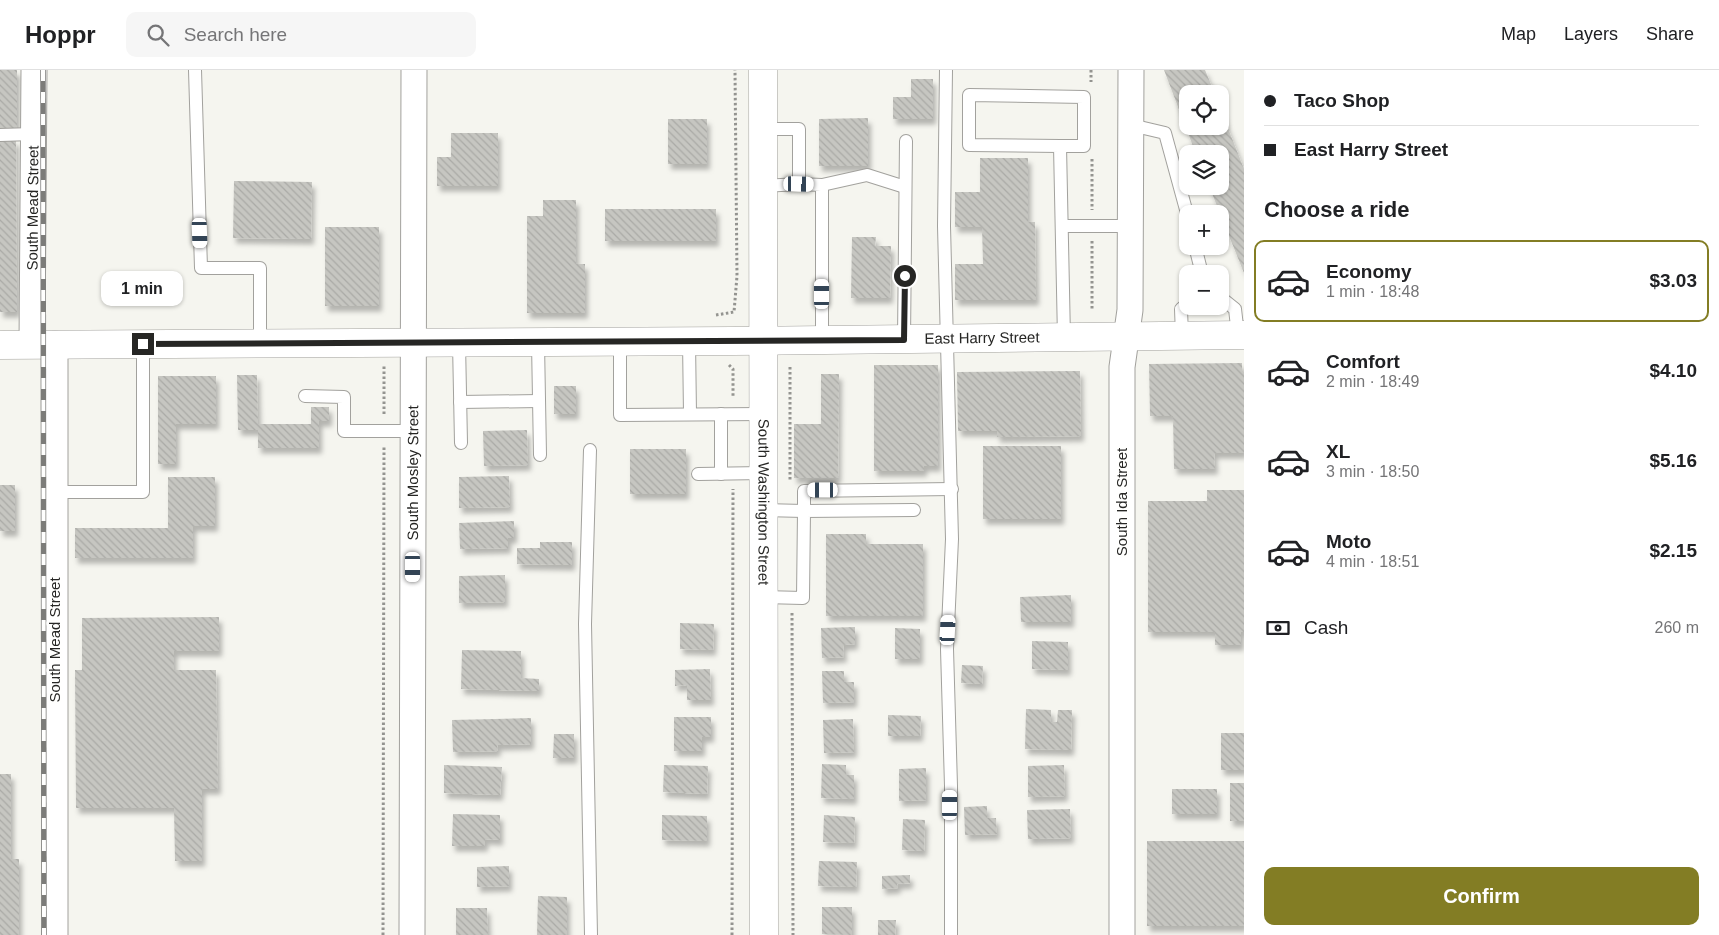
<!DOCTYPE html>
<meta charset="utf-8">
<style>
body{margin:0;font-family:Arial,sans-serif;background:#f6f6f6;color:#202124;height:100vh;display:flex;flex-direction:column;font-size:19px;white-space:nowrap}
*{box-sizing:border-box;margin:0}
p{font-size:16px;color:#757577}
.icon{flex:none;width:28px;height:28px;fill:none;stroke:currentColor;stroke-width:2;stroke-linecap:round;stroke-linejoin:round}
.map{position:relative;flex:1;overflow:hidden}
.drawer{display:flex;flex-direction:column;background:#fff;width:475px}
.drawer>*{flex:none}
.guide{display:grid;align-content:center;height:110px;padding:0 20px;background:#fff}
.tools{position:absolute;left:1179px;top:15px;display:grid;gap:10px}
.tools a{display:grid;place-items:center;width:50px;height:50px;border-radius:10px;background:#fff;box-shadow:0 1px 4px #0004;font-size:25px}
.end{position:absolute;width:22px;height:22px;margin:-11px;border:6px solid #262624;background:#fff;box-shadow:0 0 0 2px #fff}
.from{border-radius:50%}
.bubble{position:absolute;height:35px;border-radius:10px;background:#fff;box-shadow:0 1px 4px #0004;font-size:16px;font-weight:700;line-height:35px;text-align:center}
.car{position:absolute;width:15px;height:30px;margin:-15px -8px;border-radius:6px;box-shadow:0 0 4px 1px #0007;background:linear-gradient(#fff 24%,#345 0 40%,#fff 0 76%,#345 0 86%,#fff 0)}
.guide b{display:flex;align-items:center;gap:18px;height:48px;font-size:19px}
.guide b+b{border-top:1px solid #e0e0e0}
.guide i{width:12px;height:12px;background:#202124}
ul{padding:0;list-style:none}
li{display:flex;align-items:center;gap:15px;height:82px;margin:0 10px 8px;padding:0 10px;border:2px solid transparent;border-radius:10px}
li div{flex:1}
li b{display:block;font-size:19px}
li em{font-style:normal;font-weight:700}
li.selected{border-color:#837d24}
li>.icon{width:45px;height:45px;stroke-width:1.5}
h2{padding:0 20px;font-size:22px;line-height:60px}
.pay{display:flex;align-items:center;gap:12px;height:55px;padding:0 20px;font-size:19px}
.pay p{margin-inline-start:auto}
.cta{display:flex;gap:10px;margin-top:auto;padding:10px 20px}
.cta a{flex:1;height:58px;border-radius:10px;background:#837d24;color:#fff;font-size:20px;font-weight:700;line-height:58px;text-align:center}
header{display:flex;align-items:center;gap:30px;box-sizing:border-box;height:70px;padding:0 25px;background:#fff;border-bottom:1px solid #e0e0e0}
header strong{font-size:24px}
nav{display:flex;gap:28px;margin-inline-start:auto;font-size:18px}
.search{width:350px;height:45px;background:#f6f6f6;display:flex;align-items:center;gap:12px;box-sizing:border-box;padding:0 18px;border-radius:10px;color:#757577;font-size:19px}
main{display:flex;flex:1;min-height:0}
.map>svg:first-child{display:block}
</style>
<header>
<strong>Hoppr</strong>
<div class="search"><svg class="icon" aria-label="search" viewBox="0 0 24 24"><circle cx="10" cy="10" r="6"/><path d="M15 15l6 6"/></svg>Search here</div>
<nav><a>Map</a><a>Layers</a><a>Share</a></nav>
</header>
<main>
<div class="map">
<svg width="1244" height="865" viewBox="0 0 1244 865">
<defs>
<pattern id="building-back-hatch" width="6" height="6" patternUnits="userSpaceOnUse" patternTransform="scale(1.25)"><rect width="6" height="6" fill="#c6c6c1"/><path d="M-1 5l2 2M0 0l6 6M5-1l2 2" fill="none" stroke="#aaaaa6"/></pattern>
<filter id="shadow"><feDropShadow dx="3" dy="5.5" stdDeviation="2.5" flood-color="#0004"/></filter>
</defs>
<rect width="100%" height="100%" fill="#f5f5ef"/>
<g fill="url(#building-back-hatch)" filter="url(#shadow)">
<rect x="0" y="0" width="17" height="60"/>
<path d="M1164,0H1205L1215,24H1188V56H1220V38L1244,99V203L1209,116H1220V84H1196Z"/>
<path d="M911,9H933V49H893V27H911Z"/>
<path d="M868,48V96H819V49Z"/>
<rect x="668" y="49" width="39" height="45"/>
<path d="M451,63H498V116H437V87H451Z"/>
<path d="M16,70L17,242H0V71Z"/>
<path d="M980,88H1028V152H1035L1036,230H955V194H983L982,157H955V122H980Z"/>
<path d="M234,111L312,112L311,169L233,168Z"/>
<path d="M543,130H576V194H585V243H527V146H543Z"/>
<rect x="605" y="139" width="111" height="32"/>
<rect x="325" y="157" width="54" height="79"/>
<path d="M852,167H876L875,176H891L890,228H851Z"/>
<path d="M1242,293V302H1244V383H1214L1215,399H1174L1173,346H1150L1149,294Z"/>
<path d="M874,295H938V396H924V401H874Z"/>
<path d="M1080,301L1081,366L997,367V361H958L957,302Z"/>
<path d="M821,304H839L838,408H794V354H821Z"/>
<path d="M237,305H257L258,354H311V337H329V351H319V378H258V360H238Z"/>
<path d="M158,306H216V354H176V394H158Z"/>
<rect x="554" y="316" width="22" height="28"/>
<path d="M527,360L528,395L484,396L483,361Z"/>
<rect x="983" y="376" width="78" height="73"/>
<rect x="630" y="379" width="56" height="45"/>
<path d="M509,406L510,437L459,438V407Z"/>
<path d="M168,407H215V456H193V488H75V458H168Z"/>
<rect x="0" y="415" width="15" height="46"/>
<path d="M1207,420H1244V562H1241V575H1215V562H1148V431H1207Z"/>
<path d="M514,451V468H508V478L460,479L459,453Z"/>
<path d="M826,464H866V474H923V546H826Z"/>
<path d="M540,472H572V495L517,494V478H540Z"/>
<path d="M505,505V532L459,533V506Z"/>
<path d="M1071,525V552H1021L1020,527Z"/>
<path d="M219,547V581H174V600H216L218,719H202V791H175L174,738H76L75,600H82V548Z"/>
<path d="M680,553L714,554L713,580L680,579Z"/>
<path d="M855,557V574L843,575L844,587L822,588L821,558Z"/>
<path d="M895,558L920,559V589H895Z"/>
<path d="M1032,571L1068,572V600L1032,599Z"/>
<path d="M462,580L521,581V608L539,609V621L461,619Z"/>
<path d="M962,595L983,596L982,614L961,613Z"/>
<path d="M710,599L711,630H687V615L675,616V600Z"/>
<path d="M822,601H844V612H854V632L823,633Z"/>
<path d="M1026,639L1051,640V652H1057L1058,640H1072L1071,680L1025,679Z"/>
<path d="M888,645L921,646L920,666H888Z"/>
<path d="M674,647H711V667H702V681H674Z"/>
<path d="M531,648V674L497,675L498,681L453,682L452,650Z"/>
<path d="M853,649L854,682L824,683L823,650Z"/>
<rect x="1221" y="663" width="23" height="37"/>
<path d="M554,664H574V688H553Z"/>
<path d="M822,694L846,695V705H854V729L821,728Z"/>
<path d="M444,695L502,697L500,725L444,723Z"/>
<path d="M664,695L708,696L707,724L663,722Z"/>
<path d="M1064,695L1065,726L1028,727V696Z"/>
<path d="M926,698V730L899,731V699Z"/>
<path d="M0,704H11V789H19V865H0Z"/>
<rect x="1230" y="713" width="14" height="38"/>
<rect x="1172" y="719" width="45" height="25"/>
<path d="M987,736V748H996L997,764L965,765L964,737Z"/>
<path d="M1070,739L1071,768L1028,769L1027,740Z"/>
<path d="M453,744L500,745V770L485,769V776H452Z"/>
<path d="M662,745L707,746V771L662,770Z"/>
<path d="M824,745L855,747L854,773L823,772Z"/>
<path d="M903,749L925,750L924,781L902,780Z"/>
<rect x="1147" y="771" width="97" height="85"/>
<path d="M819,791L857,792L856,817L818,816Z"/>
<path d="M509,796V816L477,817V797Z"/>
<path d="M910,805V813L897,814L898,818L882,819V806Z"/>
<path d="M538,826L567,827V865H537Z"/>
<path d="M822,837H852V865L822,864Z"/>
<path d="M456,838H487L488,865H456Z"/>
<path d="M878,850H896L895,865H878Z"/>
</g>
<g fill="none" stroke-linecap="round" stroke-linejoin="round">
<g stroke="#a2a19d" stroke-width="14">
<g id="service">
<path d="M195,0L201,198H260V274"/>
<path d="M946,0L944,156L952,469L947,579L951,716V865"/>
<path d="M1131,55L1165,63L1188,147"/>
<path d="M763,59H799V114L763,116"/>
<path d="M0,65L33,64"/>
<path d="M1060,76H1084V27L969,25V75L1060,76L1064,268"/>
<path d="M799,114L822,115V270"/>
<path d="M822,115L867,105L905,117"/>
<path d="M1062,156H1130"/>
<path d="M1195,176L1202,204"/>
<path d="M1220,227L1235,239L1238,265"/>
<path d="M1182,266L1181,239L1188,233"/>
<path d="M904,270L906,71"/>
<path d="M689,271L690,344"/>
<path d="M620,272V345L763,344"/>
<path d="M459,273L461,373"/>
<path d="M538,273L540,385"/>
<path d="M305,326L344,327V361H413"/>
<path d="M460,332L539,331"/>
<path d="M721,344V404"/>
<path d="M590,380L585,554L591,865"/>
<path d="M698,404L763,403"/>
<path d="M55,422H143V274"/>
<path d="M763,440L804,441V421L952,419"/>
<path d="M763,527L803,528L804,441L914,440"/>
</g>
</g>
<g stroke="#a2a19d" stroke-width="27">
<g id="minor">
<path id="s1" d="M32,274L34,0"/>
<path d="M55,274V865"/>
<path id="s2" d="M412,865L414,0"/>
<path d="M1122,865V297L1130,240L1131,0"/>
</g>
</g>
<g stroke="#a2a19d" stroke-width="29">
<g id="tertiary">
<path id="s3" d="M763,0L764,865"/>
<path id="s4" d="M0,275L733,271L1244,265"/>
</g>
</g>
<g stroke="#949490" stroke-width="3" stroke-dasharray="2.5 2.5" stroke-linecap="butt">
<path d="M1091,0V12"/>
<path d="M1092,89V140"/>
<path d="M1092,171V240"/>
<path d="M716,245L734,242L737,206L735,0"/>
<path d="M729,295L733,299V327"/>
<path d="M790,297V412"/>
<path d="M384,344V296"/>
<path d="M792,543L793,865"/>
<path d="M383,865L384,376"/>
<path d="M732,865L733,419"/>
</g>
<use href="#service" stroke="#fff" stroke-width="12"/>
<use href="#minor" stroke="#fff" stroke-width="25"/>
<use href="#tertiary" stroke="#fff" stroke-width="28"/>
<g stroke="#7c7c79" stroke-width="5.5">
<path id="rail" d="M43,0L44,865"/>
</g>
<use href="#rail" stroke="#fffffe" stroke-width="4" stroke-dasharray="11" stroke-linecap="butt"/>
</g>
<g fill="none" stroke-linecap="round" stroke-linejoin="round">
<path stroke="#262624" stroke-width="6" d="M143,274L904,270L905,206"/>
</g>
<g text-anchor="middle" stroke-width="5" stroke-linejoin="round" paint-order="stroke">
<g font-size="15" fill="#262624" stroke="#fffffe">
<text dy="5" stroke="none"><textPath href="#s1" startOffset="136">South Mead Street</textPath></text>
<text dy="5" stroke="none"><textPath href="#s4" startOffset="982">East Harry Street</textPath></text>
<text dy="5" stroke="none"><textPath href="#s2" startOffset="462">South Mosley Street</textPath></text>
<text dy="5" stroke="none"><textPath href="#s3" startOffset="432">South Washington Street</textPath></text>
<text transform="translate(1122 432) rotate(-90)" y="5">South Ida Street</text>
<text transform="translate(55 570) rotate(-90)" y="5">South Mead Street</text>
</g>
</g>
</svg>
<div class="tools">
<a><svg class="icon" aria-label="locate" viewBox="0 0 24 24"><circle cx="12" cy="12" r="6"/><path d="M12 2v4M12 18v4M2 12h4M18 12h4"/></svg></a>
<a><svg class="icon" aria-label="layers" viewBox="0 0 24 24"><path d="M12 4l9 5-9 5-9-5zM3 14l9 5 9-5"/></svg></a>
<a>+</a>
<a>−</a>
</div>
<i class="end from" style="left:905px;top:206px"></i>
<i class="end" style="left:143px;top:274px"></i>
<div class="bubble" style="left:101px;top:201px;width:82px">1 min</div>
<i class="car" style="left:799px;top:114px;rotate:91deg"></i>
<i class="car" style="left:200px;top:163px;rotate:178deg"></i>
<i class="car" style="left:822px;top:224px;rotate:0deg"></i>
<i class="car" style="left:823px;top:420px;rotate:270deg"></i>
<i class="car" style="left:413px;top:497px;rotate:180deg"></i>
<i class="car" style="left:948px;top:560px;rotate:3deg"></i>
<i class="car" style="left:950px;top:735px;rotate:0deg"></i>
</div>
<section class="drawer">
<div class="guide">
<b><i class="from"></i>Taco Shop</b>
<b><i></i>East Harry Street</b>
</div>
<h2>Choose a ride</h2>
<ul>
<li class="selected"><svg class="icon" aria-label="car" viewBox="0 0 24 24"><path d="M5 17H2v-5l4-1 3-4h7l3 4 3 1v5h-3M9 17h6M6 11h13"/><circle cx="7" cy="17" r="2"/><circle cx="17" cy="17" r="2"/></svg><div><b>Economy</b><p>1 min · 18:48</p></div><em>$3.03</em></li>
<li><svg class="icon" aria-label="car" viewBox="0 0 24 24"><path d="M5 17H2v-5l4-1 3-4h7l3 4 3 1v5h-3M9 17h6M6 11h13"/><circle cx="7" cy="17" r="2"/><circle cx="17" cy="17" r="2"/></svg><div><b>Comfort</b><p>2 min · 18:49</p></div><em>$4.10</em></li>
<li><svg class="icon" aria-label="car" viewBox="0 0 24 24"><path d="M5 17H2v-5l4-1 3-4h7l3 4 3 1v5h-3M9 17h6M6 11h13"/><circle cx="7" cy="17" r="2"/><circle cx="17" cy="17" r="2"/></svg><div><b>XL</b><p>3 min · 18:50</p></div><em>$5.16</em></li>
<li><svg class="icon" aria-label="car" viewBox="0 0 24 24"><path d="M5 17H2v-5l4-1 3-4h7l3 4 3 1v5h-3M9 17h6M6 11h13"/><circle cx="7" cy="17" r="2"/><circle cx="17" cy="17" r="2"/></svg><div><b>Moto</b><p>4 min · 18:51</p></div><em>$2.15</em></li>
</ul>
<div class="pay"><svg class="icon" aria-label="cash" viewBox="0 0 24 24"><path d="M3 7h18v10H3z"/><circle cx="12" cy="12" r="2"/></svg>Cash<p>260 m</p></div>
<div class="cta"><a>Confirm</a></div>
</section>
</main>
